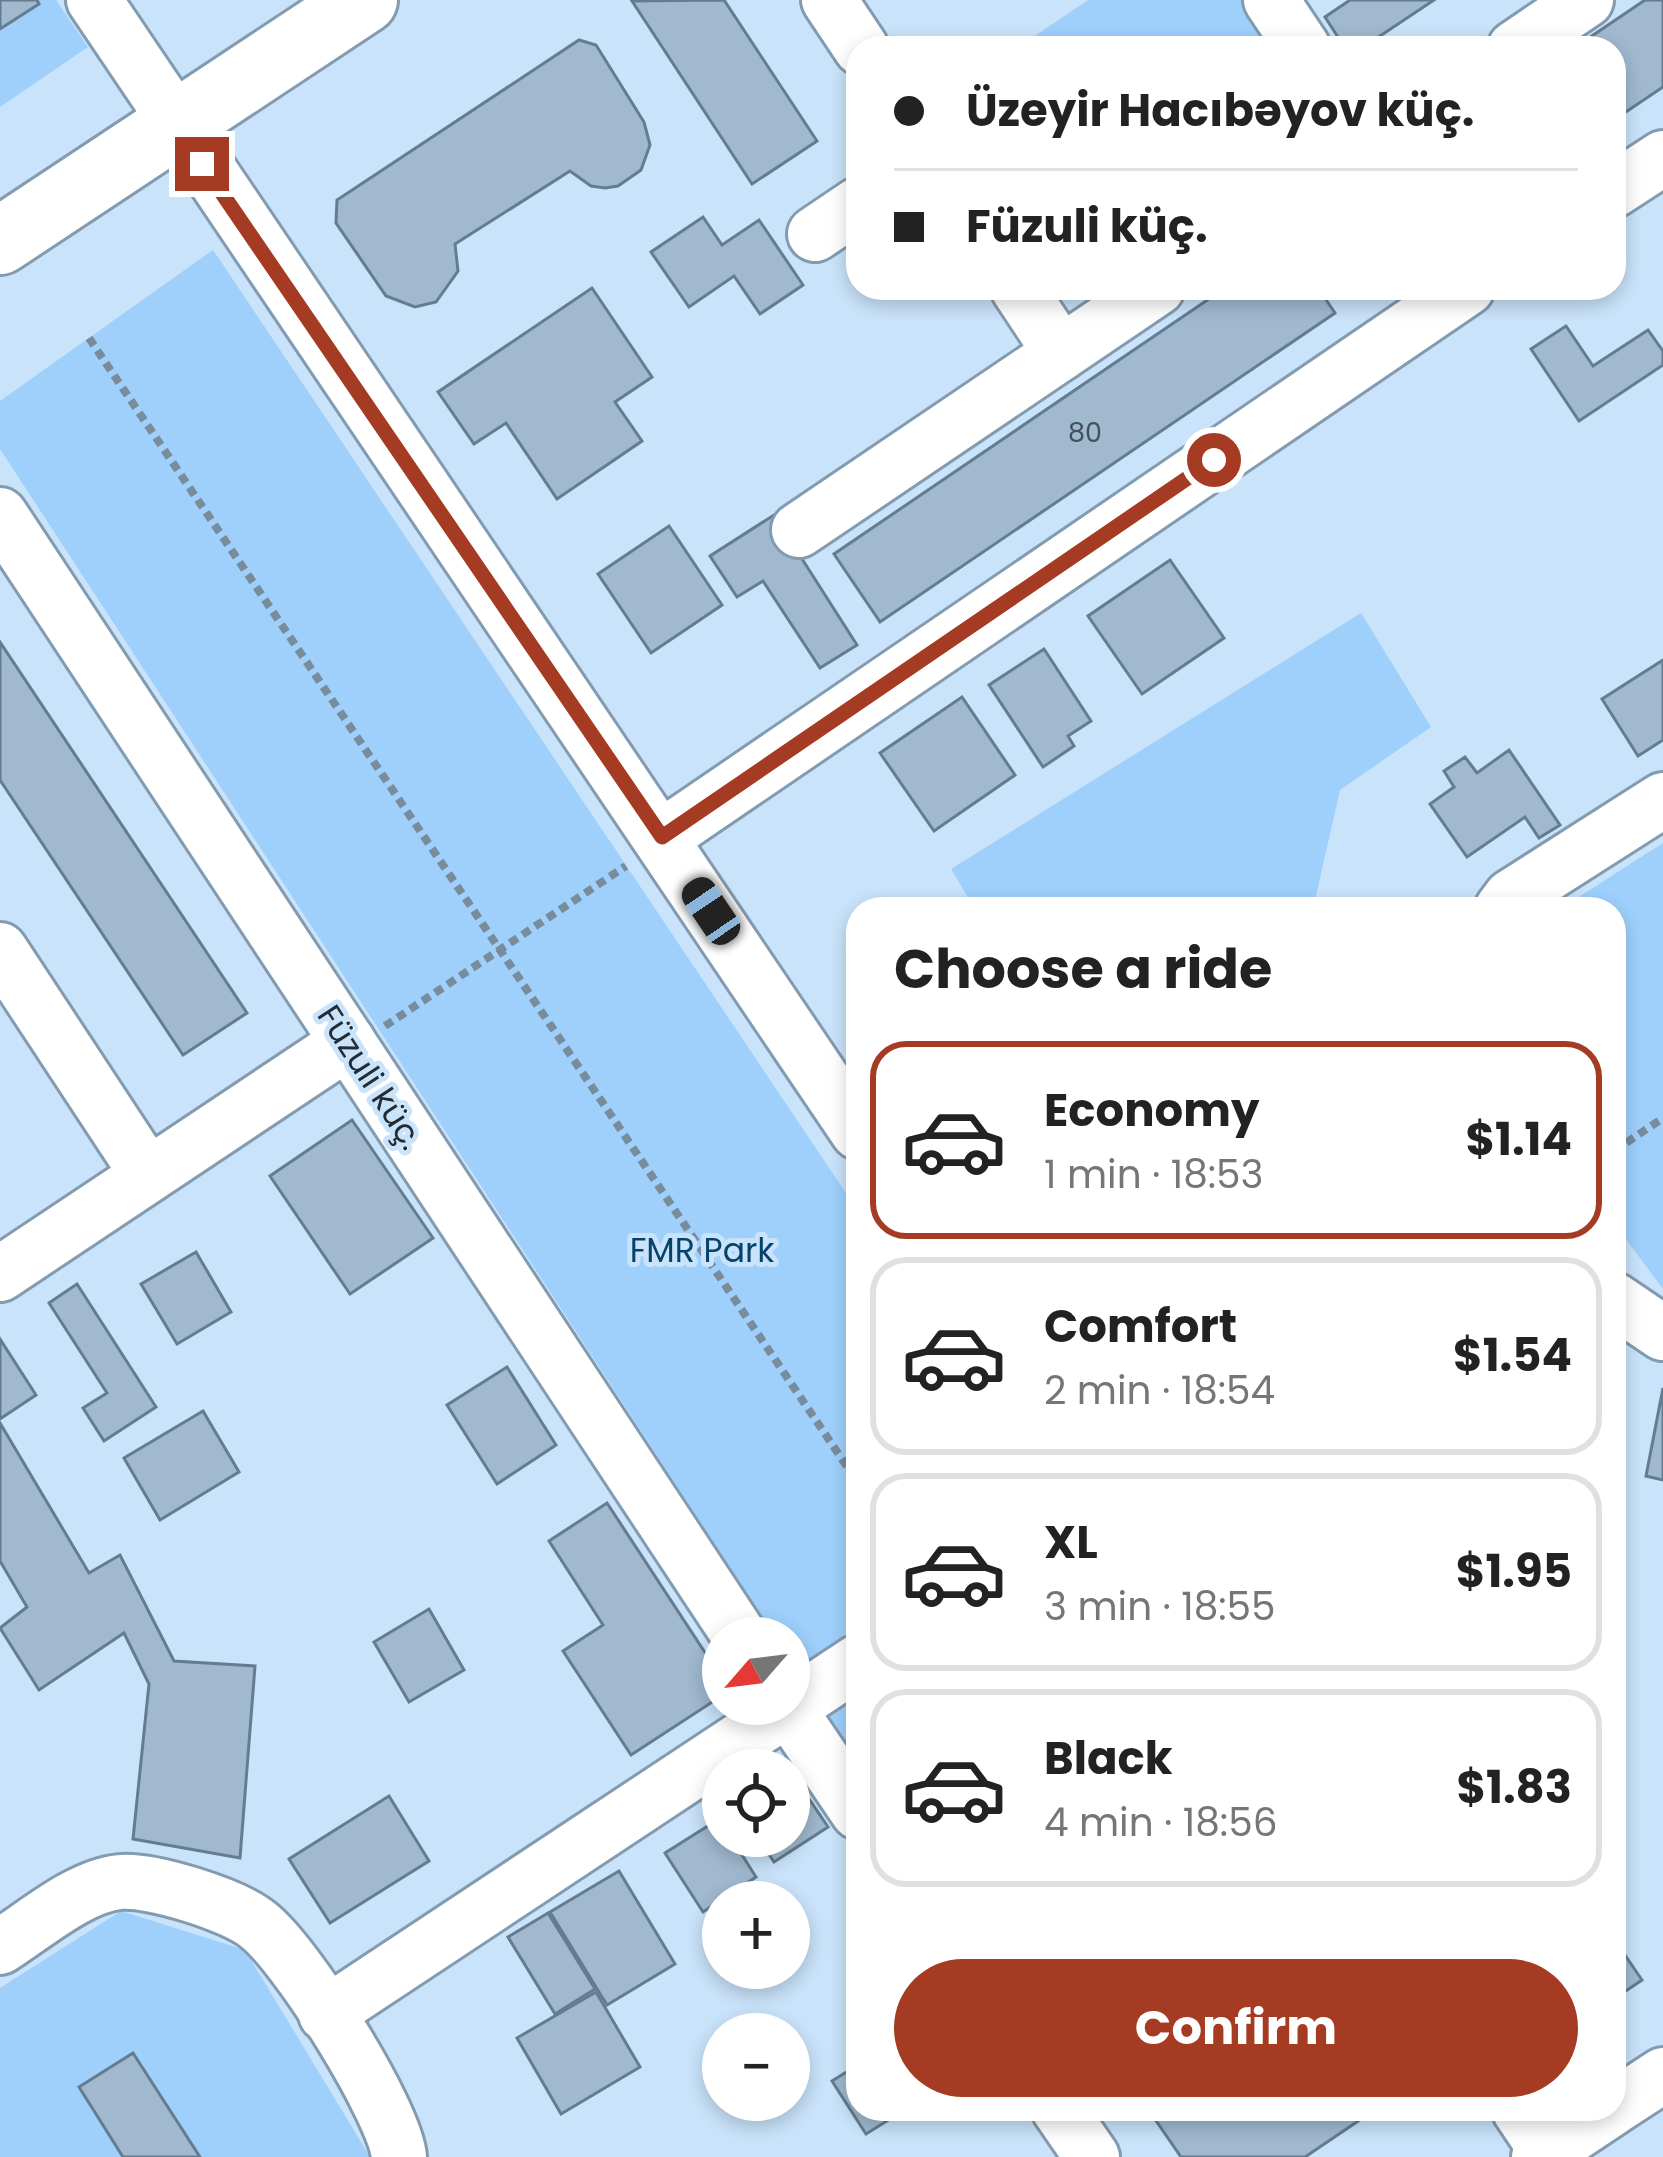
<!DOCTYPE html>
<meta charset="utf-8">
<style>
body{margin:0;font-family:Poppins,sans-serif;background:#f6f6f6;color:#222;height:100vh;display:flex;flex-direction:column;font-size:45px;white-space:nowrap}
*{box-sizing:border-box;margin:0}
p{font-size:39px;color:#767676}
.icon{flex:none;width:66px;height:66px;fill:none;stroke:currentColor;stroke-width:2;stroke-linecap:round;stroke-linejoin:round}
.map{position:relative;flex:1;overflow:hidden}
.sheet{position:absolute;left:846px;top:897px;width:780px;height:1224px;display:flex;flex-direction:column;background:#fff;border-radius:36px;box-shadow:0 6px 18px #0003}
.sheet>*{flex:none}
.guide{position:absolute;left:846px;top:36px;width:780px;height:264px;border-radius:36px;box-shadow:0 6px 18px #0003;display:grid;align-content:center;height:264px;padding:0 48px;background:#fff}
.needle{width:78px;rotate:242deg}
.fabs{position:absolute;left:702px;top:1617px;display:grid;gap:24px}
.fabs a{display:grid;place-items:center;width:108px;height:108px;border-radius:50%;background:#fff;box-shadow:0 6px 18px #0003;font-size:60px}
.end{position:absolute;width:54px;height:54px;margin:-27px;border:15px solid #a43b22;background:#fff;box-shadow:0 0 0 6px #fff}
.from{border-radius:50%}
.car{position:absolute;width:36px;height:72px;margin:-36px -18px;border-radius:15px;box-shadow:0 0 9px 3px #0007;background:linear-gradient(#222 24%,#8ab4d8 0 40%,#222 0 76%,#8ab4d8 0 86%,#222 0)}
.guide b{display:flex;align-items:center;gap:42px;height:114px;font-size:45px}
.guide b+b{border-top:3px solid #e0e0e0}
.guide i{width:30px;height:30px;background:#222}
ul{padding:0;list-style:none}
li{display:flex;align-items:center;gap:36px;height:198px;margin:0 24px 18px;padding:0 24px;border:6px solid #e0e0e0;border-radius:36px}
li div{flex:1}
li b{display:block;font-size:45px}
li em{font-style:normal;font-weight:700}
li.active{border-color:#a43b22}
li>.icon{width:108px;height:108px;stroke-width:1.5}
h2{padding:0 48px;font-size:54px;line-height:144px}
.cta{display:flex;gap:24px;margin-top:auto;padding:24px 48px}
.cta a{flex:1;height:138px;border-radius:72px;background:#a43b22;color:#fff;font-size:48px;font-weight:700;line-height:138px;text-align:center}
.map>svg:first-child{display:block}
</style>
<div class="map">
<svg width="1663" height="2157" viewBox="0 0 1663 2157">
<rect width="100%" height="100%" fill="#c9e3fa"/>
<g fill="#9ed0fb">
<path d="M0,0H56L88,47L0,107Z"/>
<path d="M1088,0H1244L1277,48H1017Z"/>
<path d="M213,250L858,1211V1763L789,1657V1638H776L0,449V401Z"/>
<path d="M1361,613L1431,727L1340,790L1313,909H975L951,869Z"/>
<path d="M1663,843V1289L1614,1223V909H1560Z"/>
<path d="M121,1911L245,1950L370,2157H0V1988Z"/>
</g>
<g fill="#a0b9cf" stroke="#647c90" stroke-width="3">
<path d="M0,0H37L39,4L0,29Z"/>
<path d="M724,0L817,141L752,184L632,1Z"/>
<path d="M1350,0H1434L1362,48H1345L1325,17Z"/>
<path d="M1645,0H1663V87L1614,120V48H1574Z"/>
<path d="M579,40L596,45L644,122L650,145L641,170L618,186L605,188L591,186L570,171L455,244L458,271L436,302L415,307L386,296L336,223L337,200Z"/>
<path d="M703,217L722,245L759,220L803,285L760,314L734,276L689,307L651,252Z"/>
<path d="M592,288L652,377L615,402L642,441L557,499L506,423L474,444L438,392Z"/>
<path d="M1225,288H1318L1335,313L880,622L834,554Z"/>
<path d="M1566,326L1593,366L1648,330L1663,351V365L1579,421L1531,349Z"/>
<path d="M774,515L857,645L820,668L763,581L737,597L710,556Z"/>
<path d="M669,526L722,605L651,653L598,574Z"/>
<path d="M1170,560L1224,638L1142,694L1088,616Z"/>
<path d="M0,642L247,1013L183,1055L0,780Z"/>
<path d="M1044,649L1091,721L1068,736L1074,746L1043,767L989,685Z"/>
<path d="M1663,660V740L1638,756L1602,699Z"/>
<path d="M962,697L1015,775L934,831L880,753Z"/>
<path d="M1509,750L1560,825L1539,838L1525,817L1467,857L1430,804L1454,787L1444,771L1465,757L1477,773Z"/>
<path d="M352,1120L433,1238L350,1294L270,1176Z"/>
<path d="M196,1252L231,1312L177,1344L141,1284Z"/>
<path d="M77,1284L156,1407L104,1441L83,1408L107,1393L49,1303Z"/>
<path d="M0,1339L36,1395L0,1419Z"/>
<path d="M507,1367L556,1445L497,1484L447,1405Z"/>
<path d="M1663,1388V1480L1646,1476Z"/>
<path d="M203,1411L239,1472L160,1520L124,1458Z"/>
<path d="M0,1423L89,1573L120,1555L174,1661L255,1666L240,1858L133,1839L149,1684L124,1633L39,1690L0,1628L27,1607L0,1561Z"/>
<path d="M607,1503L723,1680V1695L631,1755L563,1651L603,1625L549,1541Z"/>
<path d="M429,1609L464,1670L409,1702L374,1642Z"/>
<path d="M789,1769L828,1827L774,1862L757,1836H789Z"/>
<path d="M389,1796L429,1861L330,1923L289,1859Z"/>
<path d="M719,1819L723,1836H730L756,1877L703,1912L665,1853Z"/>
<path d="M619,1871L675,1964L607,2005L550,1912Z"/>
<path d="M548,1913L595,1989L555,2014L508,1937Z"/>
<path d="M1614,1939L1642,1980L1614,1999Z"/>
<path d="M596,1992L640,2067L561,2114L517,2038Z"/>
<path d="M133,2053L200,2157H123L79,2087Z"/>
<path d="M858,2065V2109H906L866,2134L832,2081Z"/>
<path d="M1148,2109H1376L1305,2157H1181Z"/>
</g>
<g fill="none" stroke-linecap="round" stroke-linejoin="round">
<g stroke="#829bb0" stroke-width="60">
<g id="minor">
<path d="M94,0L858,1132"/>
<path d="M829,0L861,48"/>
<path d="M1271,0L1303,48"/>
<path d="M1515,48L1586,0"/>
<path d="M1614,190L1663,158"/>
<path d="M815,234L858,205"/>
<path d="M1018,288L1061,353"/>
<path d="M0,515L741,1638"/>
<path d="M799,530L1157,288"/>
<path d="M662,837L1467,288"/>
<path d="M1502,909L1511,897L1663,800"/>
<path d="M0,950L148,1175"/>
<path d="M0,1274L348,1042"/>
<path d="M1614,1300L1663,1333"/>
<path d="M785,1704L858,1812"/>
<path d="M0,1947C35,1925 79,1886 120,1882C151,1879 234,1905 258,1925C296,1954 395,2111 399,2157"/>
<path d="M326,2014L858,1662"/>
<path d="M1614,2107L1663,2075"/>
<path d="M1059,2109L1092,2157"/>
<path d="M1519,2109L1547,2151"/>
<path d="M1539,2157L1611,2109"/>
</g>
</g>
<g stroke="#829bb0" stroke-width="72">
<path id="major" d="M0,241L364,0"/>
</g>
<g stroke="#798c9c" stroke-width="8" stroke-dasharray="9 6" stroke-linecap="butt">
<path d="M89,338L858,1483"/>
<path d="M385,1026L626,866"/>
<path d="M1614,1151L1663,1118"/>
</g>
<use href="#minor" stroke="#fff" stroke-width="54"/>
<use href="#major" stroke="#fff" stroke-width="66"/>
</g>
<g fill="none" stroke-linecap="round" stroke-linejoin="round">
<path stroke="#a43b22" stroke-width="15" d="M202,164L662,837L1214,460"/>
</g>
<g text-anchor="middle" stroke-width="10" stroke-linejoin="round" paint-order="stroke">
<g font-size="27" fill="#424f5c">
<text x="1085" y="442">80</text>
</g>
<g font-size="33" fill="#222c35" stroke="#c9e3fa">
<text transform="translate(371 1077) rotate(57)" y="12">Füzuli küç.</text>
</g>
<g font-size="33" fill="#06426a" stroke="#c9e3fa">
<text x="702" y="1262">FMR Park</text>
</g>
</g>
</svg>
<div class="fabs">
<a><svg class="needle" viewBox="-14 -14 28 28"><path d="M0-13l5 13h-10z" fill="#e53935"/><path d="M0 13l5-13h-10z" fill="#767676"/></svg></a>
<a><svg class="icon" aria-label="locate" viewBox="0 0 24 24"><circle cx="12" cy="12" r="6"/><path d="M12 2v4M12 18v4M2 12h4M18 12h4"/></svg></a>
<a>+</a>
<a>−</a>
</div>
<i class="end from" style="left:1214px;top:460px"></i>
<i class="end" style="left:202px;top:164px"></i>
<i class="car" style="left:711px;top:911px;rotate:326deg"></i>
<div class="guide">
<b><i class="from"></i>Üzeyir Hacıbəyov küç.</b>
<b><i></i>Füzuli küç.</b>
</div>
<section class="sheet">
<h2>Choose a ride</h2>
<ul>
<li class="active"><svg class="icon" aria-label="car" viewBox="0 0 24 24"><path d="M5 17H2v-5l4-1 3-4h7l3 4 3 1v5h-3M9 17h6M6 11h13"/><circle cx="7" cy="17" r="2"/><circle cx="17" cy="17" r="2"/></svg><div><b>Economy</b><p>1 min · 18:53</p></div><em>$1.14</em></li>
<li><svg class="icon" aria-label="car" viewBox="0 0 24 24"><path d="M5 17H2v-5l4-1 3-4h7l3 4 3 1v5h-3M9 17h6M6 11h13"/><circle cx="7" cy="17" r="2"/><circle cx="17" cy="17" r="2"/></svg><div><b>Comfort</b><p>2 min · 18:54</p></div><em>$1.54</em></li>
<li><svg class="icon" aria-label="car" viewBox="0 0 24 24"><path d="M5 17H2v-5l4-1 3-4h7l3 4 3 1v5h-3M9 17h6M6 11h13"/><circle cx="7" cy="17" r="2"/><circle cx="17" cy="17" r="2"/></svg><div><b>XL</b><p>3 min · 18:55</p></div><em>$1.95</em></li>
<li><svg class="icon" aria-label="car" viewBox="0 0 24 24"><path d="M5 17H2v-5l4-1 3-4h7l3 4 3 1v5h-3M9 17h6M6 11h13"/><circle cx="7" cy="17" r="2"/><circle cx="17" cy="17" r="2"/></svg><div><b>Black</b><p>4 min · 18:56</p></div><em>$1.83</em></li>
</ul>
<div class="cta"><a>Confirm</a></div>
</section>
</div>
